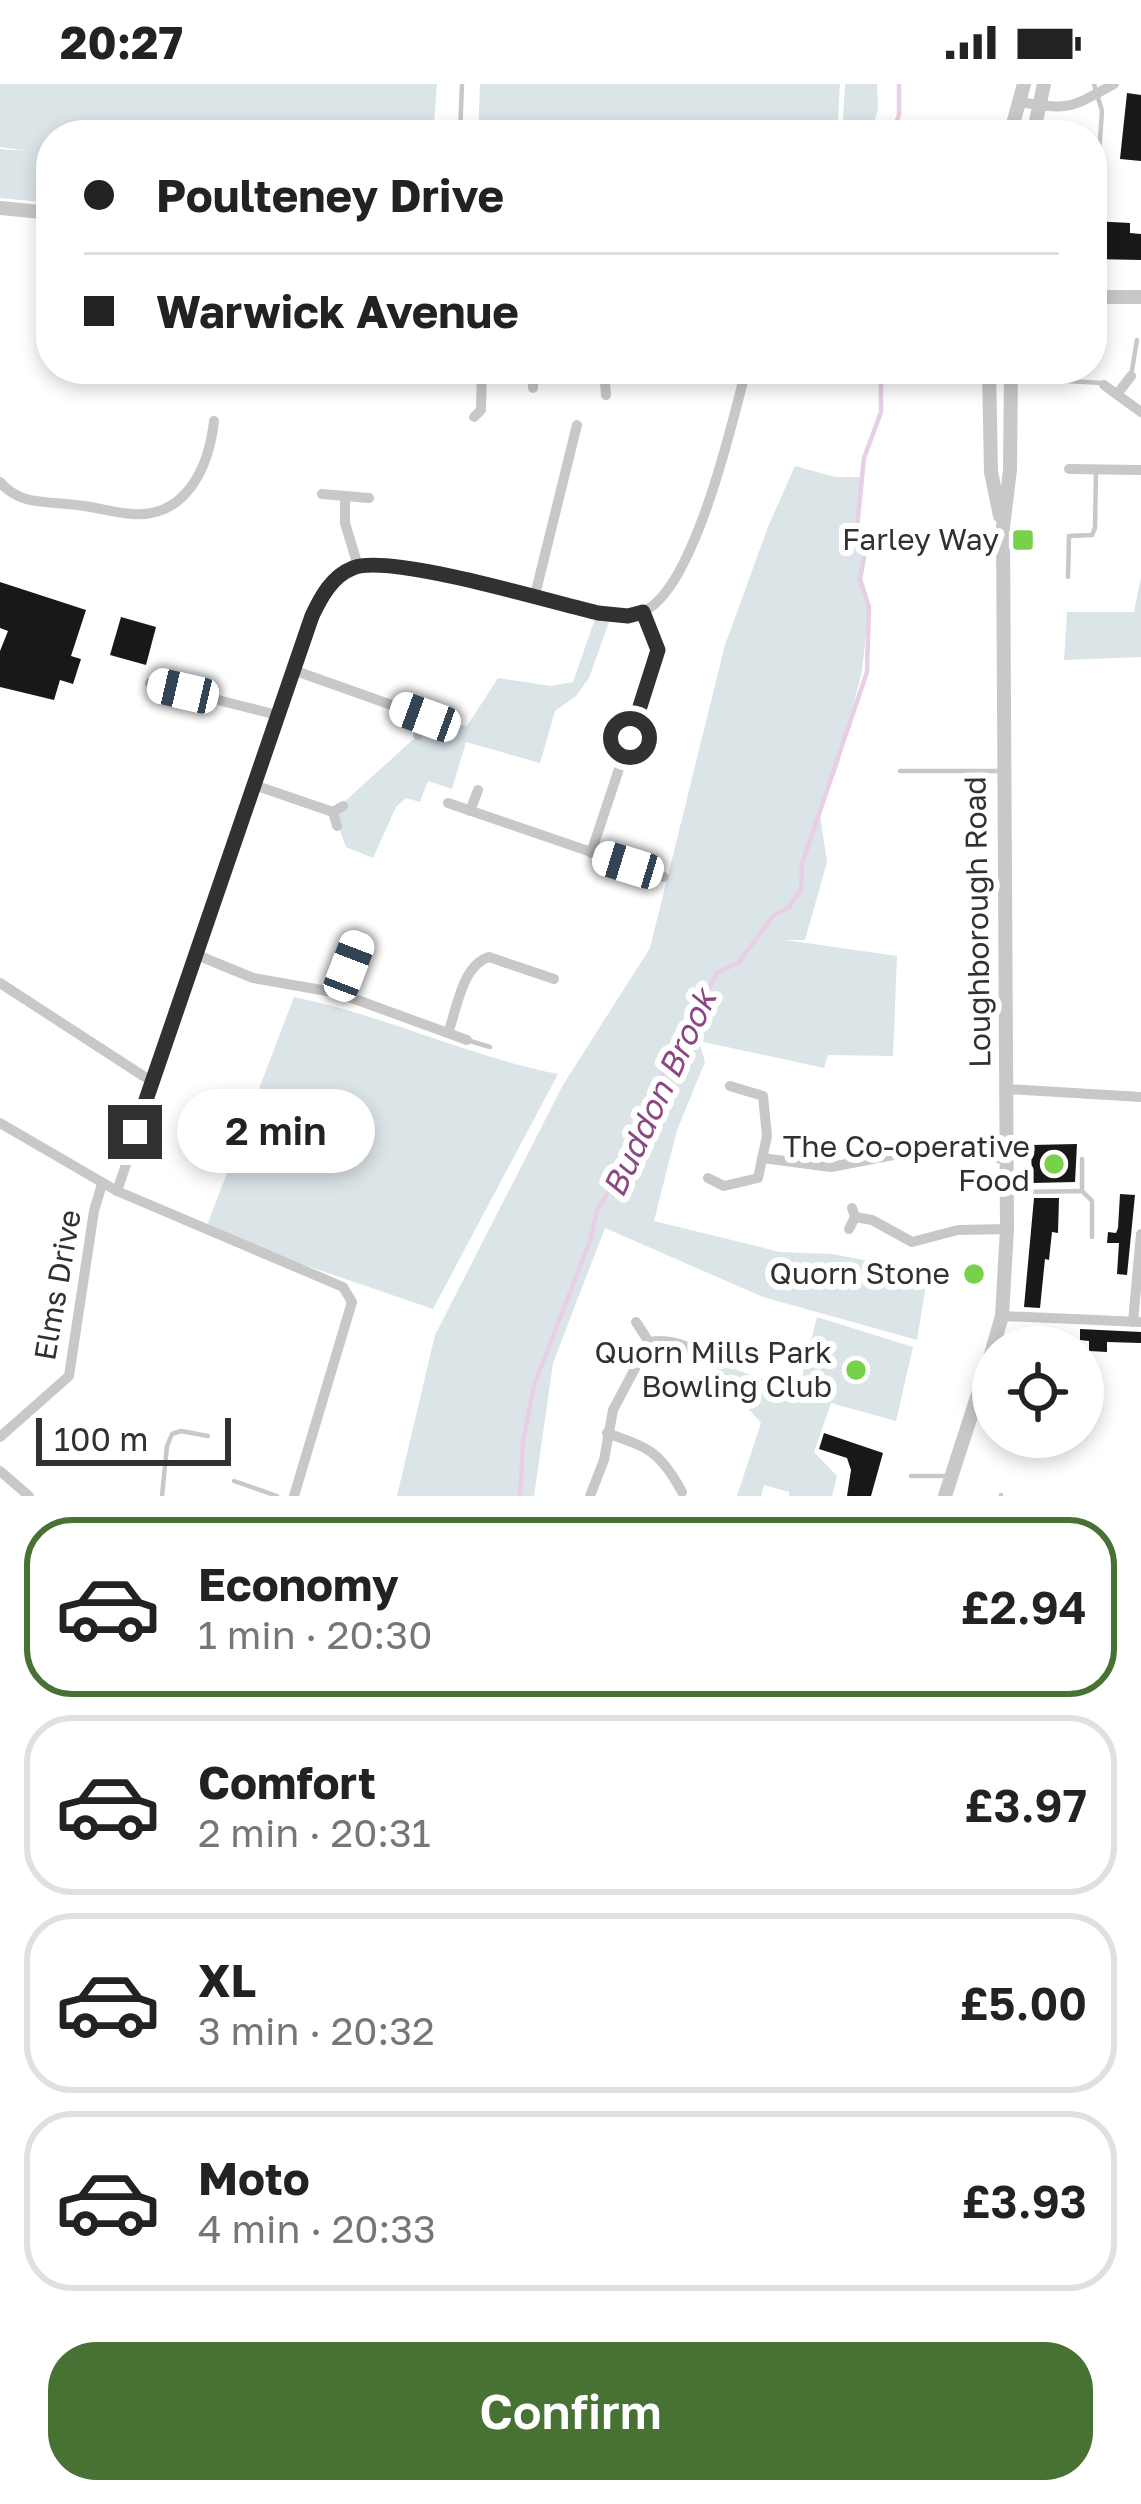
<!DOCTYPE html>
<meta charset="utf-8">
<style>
body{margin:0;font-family:"Golos Text",sans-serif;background:#f2f2f2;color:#222;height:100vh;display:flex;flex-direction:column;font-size:45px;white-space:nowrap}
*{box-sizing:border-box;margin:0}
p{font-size:39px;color:#767676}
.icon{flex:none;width:66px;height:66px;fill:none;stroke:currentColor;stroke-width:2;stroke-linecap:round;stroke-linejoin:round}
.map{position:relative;height:1412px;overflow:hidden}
.drawer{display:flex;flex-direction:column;background:#fff;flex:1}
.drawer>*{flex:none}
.banner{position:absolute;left:36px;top:36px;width:1071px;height:264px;border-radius:48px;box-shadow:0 6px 18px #0003;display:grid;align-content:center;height:264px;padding:0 48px;background:#fff}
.tools{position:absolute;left:972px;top:1242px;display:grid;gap:24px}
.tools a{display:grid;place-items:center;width:132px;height:132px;border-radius:50%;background:#fff;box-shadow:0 6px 18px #0003;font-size:60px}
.scale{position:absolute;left:36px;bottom:30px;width:195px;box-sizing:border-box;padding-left:12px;border:6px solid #313131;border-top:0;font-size:33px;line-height:42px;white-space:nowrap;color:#313131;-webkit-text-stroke:9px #fff;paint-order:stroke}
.end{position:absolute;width:54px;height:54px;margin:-27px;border:15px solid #313131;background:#fff;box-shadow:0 0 0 6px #fff}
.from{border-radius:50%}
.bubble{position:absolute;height:84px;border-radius:42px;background:#fff;box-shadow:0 6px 18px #0003;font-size:39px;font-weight:600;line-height:84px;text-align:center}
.car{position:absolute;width:36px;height:72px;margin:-36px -18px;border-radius:15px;box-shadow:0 0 9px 3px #0007;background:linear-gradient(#fff 24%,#345 0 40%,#fff 0 76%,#345 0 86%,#fff 0)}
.banner b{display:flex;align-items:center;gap:42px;height:114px;font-size:45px}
.banner b+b{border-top:3px solid #e0e0e0}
.banner i{width:30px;height:30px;background:#222}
ul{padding:21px 0 0;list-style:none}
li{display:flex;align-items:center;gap:36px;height:180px;margin:0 24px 18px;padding:0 24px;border:6px solid #e0e0e0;border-radius:48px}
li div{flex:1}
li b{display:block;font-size:45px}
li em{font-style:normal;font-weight:600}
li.current{border-color:#487134}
li>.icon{width:108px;height:108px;stroke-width:1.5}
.action{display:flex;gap:24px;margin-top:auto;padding:24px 48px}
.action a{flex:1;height:138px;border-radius:48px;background:#487134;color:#fff;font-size:48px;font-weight:600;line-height:138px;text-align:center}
.status{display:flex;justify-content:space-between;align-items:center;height:84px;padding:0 60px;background:#fff;direction:ltr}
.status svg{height:33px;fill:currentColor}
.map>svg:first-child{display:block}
</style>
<div class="status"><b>20:27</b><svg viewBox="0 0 49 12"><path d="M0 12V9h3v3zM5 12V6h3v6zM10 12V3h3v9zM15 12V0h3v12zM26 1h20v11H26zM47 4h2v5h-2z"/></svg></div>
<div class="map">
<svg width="1141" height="1412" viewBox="0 0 1141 1412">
<rect width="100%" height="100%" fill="#fff"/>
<g fill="#dbe4e7">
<path d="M0,0H437L433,51H51V119L0,114V65L27,67L0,63Z"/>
<path d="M480,0H840L837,51H478Z"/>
<path d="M845,0H877L878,24L871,51H842Z"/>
<path d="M795,382L835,393H862L858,437L865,468L860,495L869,523L862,587L838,682L820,731L827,778L805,856H785L897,872L893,972L828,971L824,984L699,957L705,978L677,1046L654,1137L780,1168L833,1170L928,1189L917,1256L763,1213L605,1144L553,1279L534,1412H397L435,1251L563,1001L650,864L725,561L768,443Z"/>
<path d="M1141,493V573L1064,576L1067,528H1134Z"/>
<path d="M597,529L612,530L589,594L576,612L555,627L540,679L466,658L452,705L428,697L420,718L406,714L396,723L373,774L346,763L333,728L418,651L425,633L467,642L498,594L551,602L573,598Z"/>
<path d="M294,913C384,931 467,972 558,990L433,1225L240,1159L206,1144Z"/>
<path d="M817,1233L913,1263L896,1337L831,1319L814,1368L837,1392L832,1412H789V1408L764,1401L761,1412H737L761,1339L715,1287L724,1273L737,1286L798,1308Z"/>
</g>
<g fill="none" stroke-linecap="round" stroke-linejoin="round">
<g stroke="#e9cfe6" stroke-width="4.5">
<path d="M892,51L899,31V0"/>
<path d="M520,1412L523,1358L534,1301L590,1157L597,1126L625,1079L641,1030L717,889L739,878L773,832L789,823L801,805L802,780L867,588L869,523L860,495L865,468L857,444L864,374L881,328V285"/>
</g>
</g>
<g fill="#181818">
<path d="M1127,9L1141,11V77L1120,75Z"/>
<path d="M1092,137L1130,139V149L1141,150V176L1092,175Z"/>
<path d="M0,498L86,526L71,572L81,575L73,600L60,596L54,616L0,603V567L8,547L0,544Z"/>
<path d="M121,533L156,543L146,581L110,571Z"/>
<path d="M1077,1060L1075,1098L1032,1099L1031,1061Z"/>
<path d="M1120,1110L1135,1111L1127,1191L1117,1190L1119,1159H1107L1108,1148L1116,1149L1118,1144Z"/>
<path d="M1034,1114H1059L1058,1149L1052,1148L1049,1176L1045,1175L1040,1224L1024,1223Z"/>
<path d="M1080,1245L1141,1248V1259L1107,1258V1268L1089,1267V1257L1080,1256Z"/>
<path d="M824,1349L883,1369L871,1412H847L851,1386L847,1374L819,1365Z"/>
</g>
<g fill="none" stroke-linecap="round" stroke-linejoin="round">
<g stroke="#c8c8c8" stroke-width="4.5">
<path d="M1094,0L1102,27L1099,70"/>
<path d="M460,51L462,0"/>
<path d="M1131,292L1137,256"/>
<path d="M1066,297L1102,299"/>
<path d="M1068,493L1069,452L1092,451L1095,444L1096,388"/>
<path d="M900,687H1002"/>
<path d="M338,909L360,854"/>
<path d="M467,956L490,963"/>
<path d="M1082,1105V1075"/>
<path d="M1012,1108L1082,1107L1092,1117V1153"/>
<path d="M911,1392H947"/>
<path d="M234,1397L277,1412"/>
<path d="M162,1412L167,1362L172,1350L181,1347L208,1352"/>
<path d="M1001,1412V1411"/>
</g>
<g stroke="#c8c8c8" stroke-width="10">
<path d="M1019,18C1070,26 1069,25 1114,0"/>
<path d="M533,285V304"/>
<path d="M604,285L606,311"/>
<path d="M1104,301L1141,328"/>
<path d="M1118,309L1131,292"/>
<path d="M474,333L481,326L482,285"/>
<path d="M1069,385L1141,386"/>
<path d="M0,398C20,422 49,417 77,421C96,423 114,429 132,430C187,434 209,382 214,337"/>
<path d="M322,410L369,414"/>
<path d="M345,413V439L358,482"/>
<path d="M534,515L577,341"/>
<path d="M293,586L448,641"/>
<path d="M150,599L277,631"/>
<path d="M418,651L425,633"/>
<path d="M254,701L333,728"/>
<path d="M448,719L664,793"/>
<path d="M470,727L478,706"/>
<path d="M337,742L333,728L343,722"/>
<path d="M591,769L655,577L656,554L643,528"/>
<path d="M197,871L253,894L338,909L467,956"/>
<path d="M0,899L151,997"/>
<path d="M448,949C457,925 462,881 489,873L554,895"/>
<path d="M1007,1005L1141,1013"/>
<path d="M0,1039L117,1107L343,1203L352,1218L294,1412"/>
<path d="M762,1074L831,1083L914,1067L1007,1075"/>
<path d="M708,1094L724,1102L758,1094L767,1052L763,1012L730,1002"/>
<path d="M117,1107L312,532L334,497L358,482L384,480L416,484L597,529C613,530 630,534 644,527C694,505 733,337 746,285"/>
<path d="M855,1133L872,1136L912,1158L958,1146L1007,1145"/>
<path d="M849,1145L855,1133L852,1124"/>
<path d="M1002,1232L1141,1238"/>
<path d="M1133,1238L1141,1150"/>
<path d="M649,1258C671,1254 686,1261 706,1273"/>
<path d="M607,1349C649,1364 660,1367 682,1408"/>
<path d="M0,1353L69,1292L94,1127L102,1100"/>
<path d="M0,1387L29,1412"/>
<path d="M590,1412L604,1376L613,1326L649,1258L636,1238"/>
</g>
<g stroke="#c8c8c8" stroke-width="14">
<path d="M1010,51L1024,0"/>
<path d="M1033,51L1044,0"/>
<path d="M0,124L51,129"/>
<path d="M1092,213H1141"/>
<path d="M989,285L991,388L1000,432"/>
<path d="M993,1263L1002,1232L1007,1145L1003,443L1010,386L1011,285"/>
<path d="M945,1412L993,1264"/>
</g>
</g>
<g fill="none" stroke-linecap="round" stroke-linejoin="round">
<path stroke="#313131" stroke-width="15" d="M135,1048L312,532C321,513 332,492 353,484C390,469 550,518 598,529L628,532L643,528L658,566L630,654"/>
</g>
<g fill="#77d249" stroke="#fff" stroke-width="4.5">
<rect x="1011" y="444" width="24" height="24" rx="6"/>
<circle cx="1054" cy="1080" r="12"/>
<circle cx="974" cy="1190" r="12"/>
<circle cx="856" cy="1286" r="12"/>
</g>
<g text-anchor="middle" stroke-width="12" stroke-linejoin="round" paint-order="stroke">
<g font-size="30" fill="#313131" stroke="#fff" text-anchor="end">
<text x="999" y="466">Farley Way</text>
<text x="1030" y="1073">The Co-operative<tspan x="1030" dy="34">Food</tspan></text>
<text x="950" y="1200">Quorn Stone</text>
<text x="832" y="1279">Quorn Mills Park<tspan x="832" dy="34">Bowling Club</tspan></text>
</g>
<g font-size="30" fill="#313131" stroke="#fff">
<text transform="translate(978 838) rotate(-91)" y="10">Loughborough Road</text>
<text transform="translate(58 1201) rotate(-80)" y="10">Elms Drive</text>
</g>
<g font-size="33" font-style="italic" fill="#8a4782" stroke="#fff">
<text transform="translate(659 1009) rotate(-65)" y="12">Buddon Brook</text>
</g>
</g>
</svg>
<div class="tools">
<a><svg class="icon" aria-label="locate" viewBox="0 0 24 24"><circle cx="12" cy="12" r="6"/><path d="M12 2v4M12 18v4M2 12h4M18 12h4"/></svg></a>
</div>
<div class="scale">100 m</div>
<i class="end from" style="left:630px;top:654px"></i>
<i class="end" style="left:135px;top:1048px"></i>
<div class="bubble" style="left:177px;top:1005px;width:198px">2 min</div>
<i class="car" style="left:183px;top:607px;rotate:283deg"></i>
<i class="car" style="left:425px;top:633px;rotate:290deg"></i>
<i class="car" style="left:628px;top:781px;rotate:287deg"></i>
<i class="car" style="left:349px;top:882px;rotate:21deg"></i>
<div class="banner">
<b><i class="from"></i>Poulteney Drive</b>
<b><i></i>Warwick Avenue</b>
</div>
</div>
<section class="drawer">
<ul>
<li class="current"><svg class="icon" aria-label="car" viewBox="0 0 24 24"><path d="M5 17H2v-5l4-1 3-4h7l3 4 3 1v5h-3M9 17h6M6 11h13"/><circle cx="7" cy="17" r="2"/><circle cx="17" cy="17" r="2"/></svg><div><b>Economy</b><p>1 min · 20:30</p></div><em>£2.94</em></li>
<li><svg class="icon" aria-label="car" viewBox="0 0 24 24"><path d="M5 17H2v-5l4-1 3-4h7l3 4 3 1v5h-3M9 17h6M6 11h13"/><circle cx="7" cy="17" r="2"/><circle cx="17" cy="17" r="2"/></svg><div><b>Comfort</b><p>2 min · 20:31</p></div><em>£3.97</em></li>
<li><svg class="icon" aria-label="car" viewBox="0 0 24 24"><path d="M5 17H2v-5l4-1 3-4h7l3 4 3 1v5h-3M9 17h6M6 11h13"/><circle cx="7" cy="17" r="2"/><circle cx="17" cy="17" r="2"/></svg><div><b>XL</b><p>3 min · 20:32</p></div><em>£5.00</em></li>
<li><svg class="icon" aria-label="car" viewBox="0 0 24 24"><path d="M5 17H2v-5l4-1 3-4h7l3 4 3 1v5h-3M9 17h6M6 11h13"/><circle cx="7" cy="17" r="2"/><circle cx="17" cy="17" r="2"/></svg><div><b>Moto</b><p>4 min · 20:33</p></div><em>£3.93</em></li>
</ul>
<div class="action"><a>Confirm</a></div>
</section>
